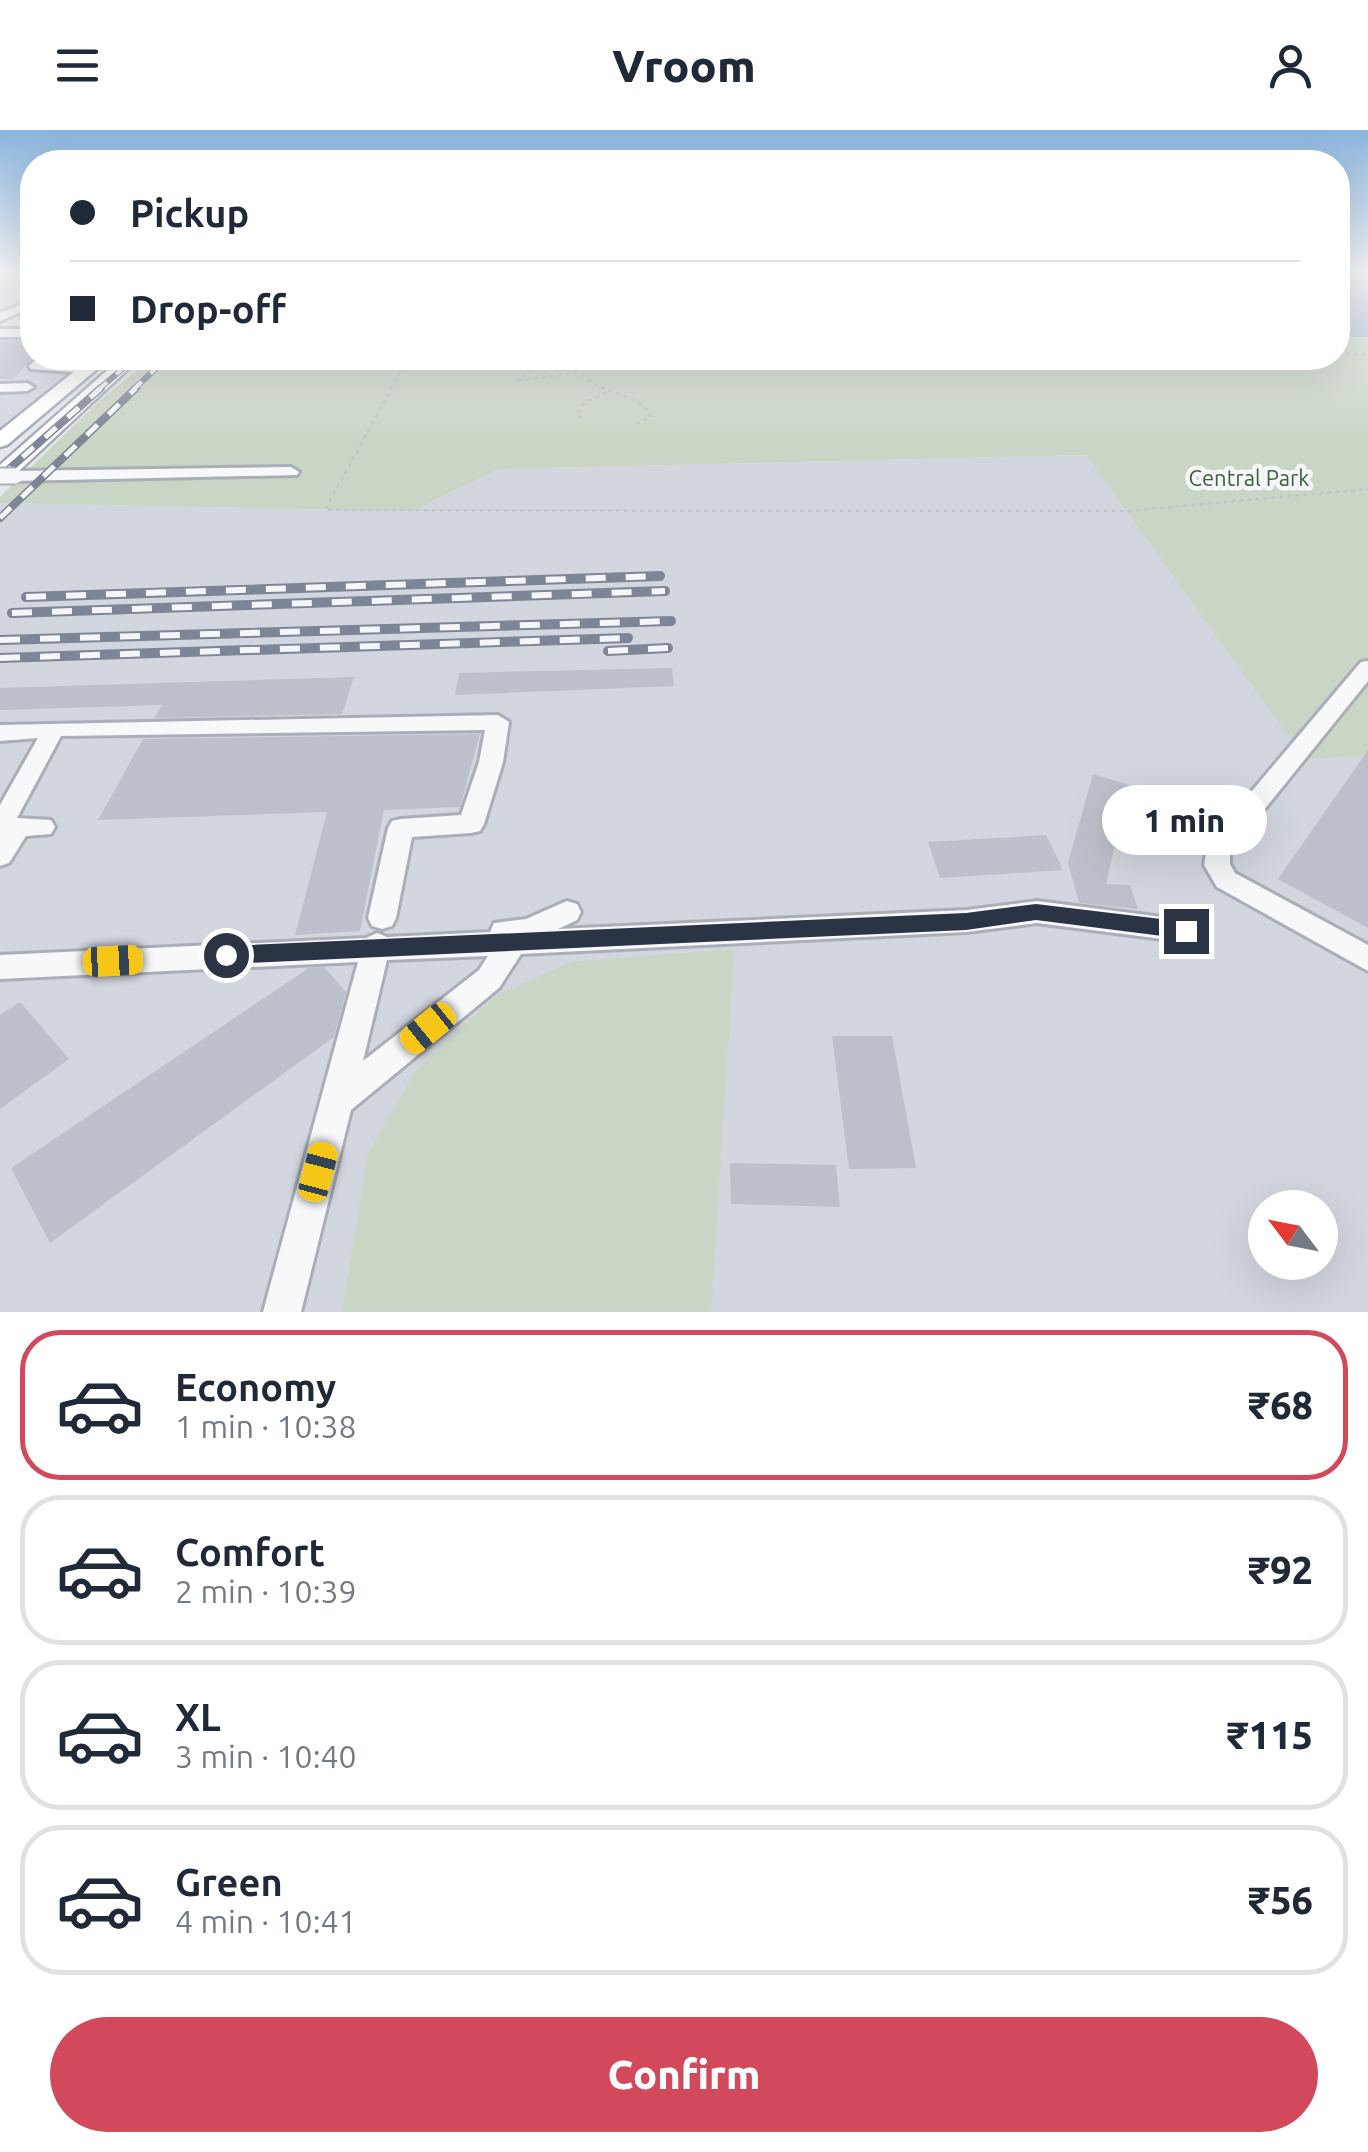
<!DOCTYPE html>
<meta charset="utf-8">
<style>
body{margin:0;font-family:Ubuntu,sans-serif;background:#f6f6f7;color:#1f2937;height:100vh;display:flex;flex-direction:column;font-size:38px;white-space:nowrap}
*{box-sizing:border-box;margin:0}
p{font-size:32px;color:#747a83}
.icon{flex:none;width:55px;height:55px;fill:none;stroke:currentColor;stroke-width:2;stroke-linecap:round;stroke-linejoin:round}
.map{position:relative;height:1182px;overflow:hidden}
.side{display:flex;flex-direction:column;background:#fff;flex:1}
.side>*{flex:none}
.guide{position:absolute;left:20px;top:20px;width:1330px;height:220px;border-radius:40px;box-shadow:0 10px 40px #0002;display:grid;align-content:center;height:220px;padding:0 50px;background:#fff}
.needle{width:65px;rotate:302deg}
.fabs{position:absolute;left:1248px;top:1060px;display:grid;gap:20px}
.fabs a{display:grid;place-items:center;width:90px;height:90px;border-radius:50%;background:#fff;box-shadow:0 10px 40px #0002;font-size:50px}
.end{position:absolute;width:45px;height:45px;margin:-22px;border:12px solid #2b3445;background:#fff;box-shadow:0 0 0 5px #fff}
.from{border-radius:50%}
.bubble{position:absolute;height:70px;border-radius:35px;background:#fff;box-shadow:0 10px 40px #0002;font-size:32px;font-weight:800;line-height:70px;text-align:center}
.car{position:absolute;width:30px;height:60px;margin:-30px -15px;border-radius:12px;box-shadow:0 0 8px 2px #0007;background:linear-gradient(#f5c518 24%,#345 0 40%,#f5c518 0 76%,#345 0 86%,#f5c518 0)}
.guide b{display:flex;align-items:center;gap:35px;height:95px;font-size:38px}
.guide b+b{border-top:2px solid #e0e1e3}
.guide i{width:25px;height:25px;background:#1f2937}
ul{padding:18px 0 0;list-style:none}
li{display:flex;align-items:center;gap:30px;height:150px;margin:0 20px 15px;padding:0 30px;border:5px solid #e0e1e3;border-radius:40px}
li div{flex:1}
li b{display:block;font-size:38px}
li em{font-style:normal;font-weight:800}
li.current{border-color:#d1495b}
li>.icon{width:90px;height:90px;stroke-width:1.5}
.button{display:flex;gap:20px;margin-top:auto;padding:20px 50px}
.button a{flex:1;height:115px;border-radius:60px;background:#d1495b;color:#fff;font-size:40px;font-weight:800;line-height:115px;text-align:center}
header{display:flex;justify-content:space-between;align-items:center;height:130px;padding:0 50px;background:#fff;font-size:45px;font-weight:800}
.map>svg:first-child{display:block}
</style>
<header><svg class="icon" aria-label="menu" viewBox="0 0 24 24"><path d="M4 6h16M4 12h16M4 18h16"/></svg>Vroom<svg class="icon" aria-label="person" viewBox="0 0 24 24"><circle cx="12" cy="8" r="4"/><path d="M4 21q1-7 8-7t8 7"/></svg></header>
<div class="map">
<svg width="1368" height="1182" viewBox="0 0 1368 1182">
<rect width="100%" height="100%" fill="#e4e7ec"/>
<g fill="#d2d6de" fill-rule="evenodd">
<path d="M0,142H32V170L0,184Z"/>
<path d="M0,207H32V228H87L0,300Z"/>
<path d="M1086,325L1305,628L1368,625V1182H0V373L413,381L499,339ZM1265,1078H1320V1132H1265Z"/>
</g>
<g fill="#c9d6c5">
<path d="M1338,142H1368V625L1305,629L1086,325L499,339L413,381L0,373V367L99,271L152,228H1338Z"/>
<path d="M734,819L711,1182H342L368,1023L417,939L495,866L571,832Z"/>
</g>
<path fill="#9fb4cc" d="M1338,142H1368V207L1338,206Z"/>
<g fill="#bbc0ca">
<path d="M0,211H32V228L13,249H0Z"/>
<path d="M672,538L674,556L455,565L459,543Z"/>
<path d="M354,547L342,584L154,588L162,575L0,580V558Z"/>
<path d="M480,604L460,677L384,680L360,801L295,805L327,682L98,690L143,609Z"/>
<path d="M1368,620V798L1278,749Z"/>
<path d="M1093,644L1129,655L1106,754L1130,755L1138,779L1079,773L1068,733Z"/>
<path d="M1046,705L1063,740L940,748L928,712Z"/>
<path d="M324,837L346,862L334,907L50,1113L11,1038L309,838Z"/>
<path d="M20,872L69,929L0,979V885Z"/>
<path d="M832,906H892L916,1038L849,1039Z"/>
<path d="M730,1033L836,1035L840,1077L731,1074Z"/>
</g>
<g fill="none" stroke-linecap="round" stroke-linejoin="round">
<g stroke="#a9aeb7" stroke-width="6">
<g id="minor">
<path d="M32,170V177L0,191V183Z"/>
<rect x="0" y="199" width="32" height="8"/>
<path d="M38,228H51L47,233L87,235L94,239L87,243L31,239L29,236Z"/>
<path d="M0,254L27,253L34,257L27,261L0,262Z"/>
<path d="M291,337L299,342L297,345L15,351L7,346L15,341Z"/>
<path d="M1368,531V551L1230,722V734L1235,743L1368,815V841L1217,757L1204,735L1208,713L1361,532Z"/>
<path d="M498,585L509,592L503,632L484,694L480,701L471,703L412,707L396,788L392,796L382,799L372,796L368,788L388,698L392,691L401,689L461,685L479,632L485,600L61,606L17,688L51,690L55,697L51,704L26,706L9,733L0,736V675L38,608L0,611V595Z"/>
<path d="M567,771L577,774L581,782L577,790L558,799L967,780L1037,771L1186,790L1196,793L1200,801L1196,809L1186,812L1037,793L967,802L521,824L499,858L351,980L301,1182H263L358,832L0,849V825L366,808L377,803L387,807L490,802L494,793L526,789ZM488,826L479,840L363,931L387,830Z"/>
</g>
</g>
<g stroke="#a3abb8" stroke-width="5">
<g id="major">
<path d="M91,228H110L7,315L0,317V301Z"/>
<path d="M121,228H140L8,351L0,352V335Z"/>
</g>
</g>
<g stroke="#c2c5cb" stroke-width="2.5" stroke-dasharray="4 4" stroke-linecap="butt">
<path d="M1338,223L1368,225"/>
<path d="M408,228L325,380L1127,381L1368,359"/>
<path d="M543,228L519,251L581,242"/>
<path d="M585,228L581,242C597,266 636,260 651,286L637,294"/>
<path d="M581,289L577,282L586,272L610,261"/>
</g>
<use href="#minor" fill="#f7f8fa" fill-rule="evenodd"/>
<use href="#major" fill="#fff" fill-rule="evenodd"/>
<g stroke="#7d8696" stroke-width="6">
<g id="rail-far2">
<path d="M98,260L135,228"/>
<path d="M133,260L167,228"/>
</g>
</g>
<g stroke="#7d8696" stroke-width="8">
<g id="rail-far1">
<path d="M0,347L101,258"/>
<path d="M0,388L136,258"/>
</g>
</g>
<g stroke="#7d8696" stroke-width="10">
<g id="rail">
<path d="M26,467L660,446"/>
<path d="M12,483L665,461"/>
<path d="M0,510L671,491"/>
<path d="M608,521L668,518"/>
<path d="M0,528L628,508"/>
</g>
</g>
<use href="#rail-far2" stroke="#f4f6f9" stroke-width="4" stroke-dasharray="12" stroke-linecap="butt"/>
<use href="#rail-far1" stroke="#f4f6f9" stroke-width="5" stroke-dasharray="15" stroke-linecap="butt"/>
<use href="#rail" stroke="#f4f6f9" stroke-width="6" stroke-dasharray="20" stroke-linecap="butt"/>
<g stroke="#a9aeb7" stroke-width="19" stroke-linecap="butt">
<path id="minor-bridge" d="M0,346H15"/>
</g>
<use href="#minor-bridge" stroke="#f7f8fa" stroke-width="15"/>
</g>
<linearGradient id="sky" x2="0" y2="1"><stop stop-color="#8bb4dd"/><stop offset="0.46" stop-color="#f3f4f6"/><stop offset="1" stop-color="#f3f4f6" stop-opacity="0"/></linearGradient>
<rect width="1368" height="307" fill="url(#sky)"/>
<path fill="#2b3445" d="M1036,774L1186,792L1196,801L1186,809L1036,790L966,800L226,834L215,825L226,816L966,783Z"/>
<g text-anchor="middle" stroke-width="9" stroke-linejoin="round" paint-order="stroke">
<g font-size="22" fill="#3f6138" stroke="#f4f6f9">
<text x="1249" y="356">Central Park</text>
</g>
</g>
</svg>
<div class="fabs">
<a><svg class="needle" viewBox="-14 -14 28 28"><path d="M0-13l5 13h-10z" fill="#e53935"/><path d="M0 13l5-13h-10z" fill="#747a83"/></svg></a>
</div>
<i class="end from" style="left:226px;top:825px"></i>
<i class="end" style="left:1186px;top:801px"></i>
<div class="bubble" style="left:1102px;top:655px;width:165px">1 min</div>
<i class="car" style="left:113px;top:831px;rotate:87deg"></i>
<i class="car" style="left:428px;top:898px;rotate:231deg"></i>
<i class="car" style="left:318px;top:1042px;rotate:15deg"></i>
<div class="guide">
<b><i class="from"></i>Pickup</b>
<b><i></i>Drop-off</b>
</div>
</div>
<section class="side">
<ul>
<li class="current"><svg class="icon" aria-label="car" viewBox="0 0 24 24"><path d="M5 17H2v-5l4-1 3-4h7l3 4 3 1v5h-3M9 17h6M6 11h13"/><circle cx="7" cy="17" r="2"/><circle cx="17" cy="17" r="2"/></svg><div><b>Economy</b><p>1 min · 10:38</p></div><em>₹68</em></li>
<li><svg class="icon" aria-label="car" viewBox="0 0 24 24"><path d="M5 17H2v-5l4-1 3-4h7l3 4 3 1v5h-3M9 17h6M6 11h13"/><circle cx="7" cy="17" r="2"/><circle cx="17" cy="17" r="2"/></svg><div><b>Comfort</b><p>2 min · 10:39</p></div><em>₹92</em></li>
<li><svg class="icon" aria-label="car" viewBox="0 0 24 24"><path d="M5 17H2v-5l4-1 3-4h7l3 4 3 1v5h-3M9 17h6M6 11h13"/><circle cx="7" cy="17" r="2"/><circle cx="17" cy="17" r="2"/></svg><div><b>XL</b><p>3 min · 10:40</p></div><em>₹115</em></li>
<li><svg class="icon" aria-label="car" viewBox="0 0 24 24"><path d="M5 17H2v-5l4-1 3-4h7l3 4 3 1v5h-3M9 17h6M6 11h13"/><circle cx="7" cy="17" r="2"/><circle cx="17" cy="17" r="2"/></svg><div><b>Green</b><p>4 min · 10:41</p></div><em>₹56</em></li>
</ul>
<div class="button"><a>Confirm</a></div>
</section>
